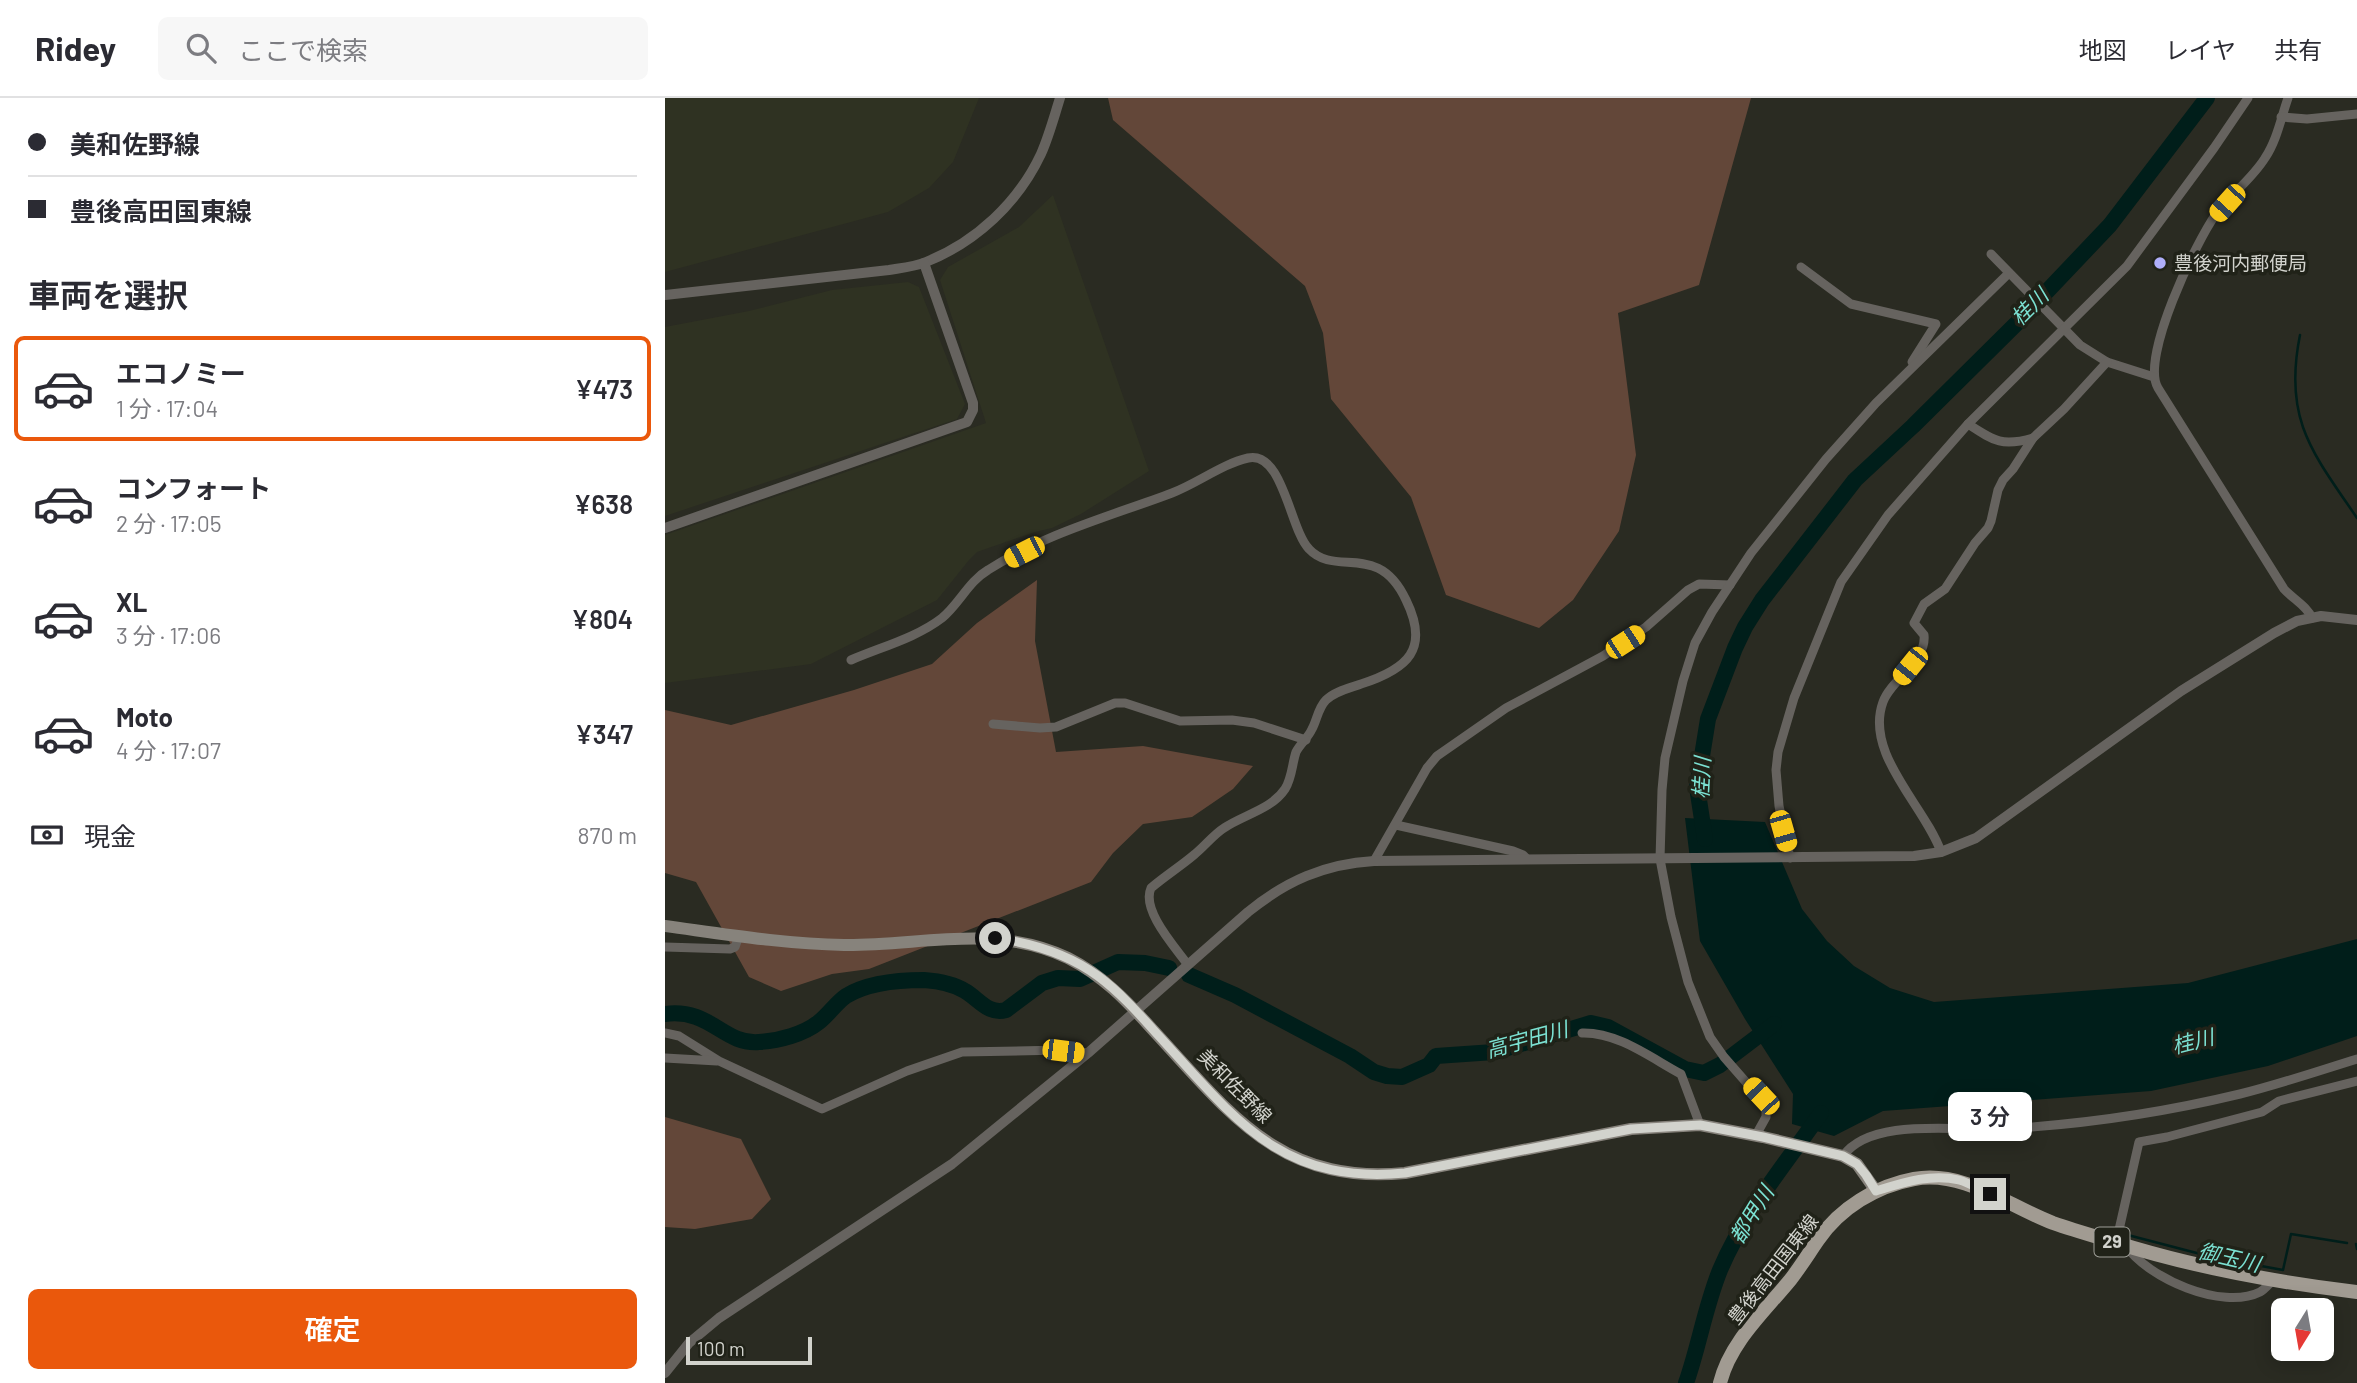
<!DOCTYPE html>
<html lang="ja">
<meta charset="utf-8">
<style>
body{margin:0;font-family:Barlow,"Noto Sans JP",sans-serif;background:#f7f7f7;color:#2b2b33;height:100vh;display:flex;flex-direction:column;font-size:26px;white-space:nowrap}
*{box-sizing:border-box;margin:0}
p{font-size:23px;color:#7c7c81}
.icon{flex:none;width:38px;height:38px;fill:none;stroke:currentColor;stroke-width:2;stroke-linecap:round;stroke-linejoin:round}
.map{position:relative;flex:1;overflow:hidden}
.panel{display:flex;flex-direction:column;background:#fff;width:665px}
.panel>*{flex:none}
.hud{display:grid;align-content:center;height:154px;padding:0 28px;background:#fff}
.needle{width:46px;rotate:191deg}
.tools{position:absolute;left:1606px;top:1200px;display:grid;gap:14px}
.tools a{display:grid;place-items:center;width:63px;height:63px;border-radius:10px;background:#fff;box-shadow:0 4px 18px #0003;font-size:35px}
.scale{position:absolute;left:21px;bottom:18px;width:126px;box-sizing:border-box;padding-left:7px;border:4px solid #d2d3cd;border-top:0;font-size:19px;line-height:24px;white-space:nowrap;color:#d2d3cd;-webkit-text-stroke:5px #202218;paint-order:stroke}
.end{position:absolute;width:32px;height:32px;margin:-16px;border:9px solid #d2d3cd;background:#111;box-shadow:0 0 0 4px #111}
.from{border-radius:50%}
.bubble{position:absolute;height:49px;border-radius:10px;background:#fff;box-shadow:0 4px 18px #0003;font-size:23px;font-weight:600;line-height:49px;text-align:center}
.car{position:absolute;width:21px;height:42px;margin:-21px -10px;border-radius:9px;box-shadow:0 0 5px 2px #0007;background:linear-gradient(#f5c518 24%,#345 0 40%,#f5c518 0 76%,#345 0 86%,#f5c518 0)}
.hud b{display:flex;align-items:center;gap:24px;height:66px;font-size:26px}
.hud b+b{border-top:2px solid #e1e1e2}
.hud i{width:18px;height:18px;background:#2b2b33}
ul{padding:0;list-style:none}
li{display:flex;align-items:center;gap:21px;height:105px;margin:0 14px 10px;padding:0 14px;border:4px solid transparent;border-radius:10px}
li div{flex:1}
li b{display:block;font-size:26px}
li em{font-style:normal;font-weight:600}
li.selected{border-color:#ea580c}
li>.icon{width:63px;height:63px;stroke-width:1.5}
h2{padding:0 28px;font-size:32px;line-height:84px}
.pay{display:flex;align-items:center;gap:18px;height:77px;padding:0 28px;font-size:26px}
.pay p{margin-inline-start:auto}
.cta{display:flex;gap:14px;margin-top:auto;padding:14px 28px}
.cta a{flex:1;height:80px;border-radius:10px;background:#ea580c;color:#fff;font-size:28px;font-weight:600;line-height:80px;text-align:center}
header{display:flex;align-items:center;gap:42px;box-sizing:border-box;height:98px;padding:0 35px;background:#fff;border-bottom:2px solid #e1e1e2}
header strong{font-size:33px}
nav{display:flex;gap:38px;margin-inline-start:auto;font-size:24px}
.search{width:490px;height:63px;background:#f7f7f7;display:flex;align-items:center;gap:18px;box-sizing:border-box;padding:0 24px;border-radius:10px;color:#7c7c81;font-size:26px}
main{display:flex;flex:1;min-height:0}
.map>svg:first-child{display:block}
</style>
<header>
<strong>Ridey</strong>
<div class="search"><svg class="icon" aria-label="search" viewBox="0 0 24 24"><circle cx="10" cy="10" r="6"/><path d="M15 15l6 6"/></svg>ここで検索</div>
<nav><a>地図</a><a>レイヤ</a><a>共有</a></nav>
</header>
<main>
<section class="panel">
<div class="hud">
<b><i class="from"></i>美和佐野線</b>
<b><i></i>豊後高田国東線</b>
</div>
<h2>車両を選択</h2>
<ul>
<li class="selected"><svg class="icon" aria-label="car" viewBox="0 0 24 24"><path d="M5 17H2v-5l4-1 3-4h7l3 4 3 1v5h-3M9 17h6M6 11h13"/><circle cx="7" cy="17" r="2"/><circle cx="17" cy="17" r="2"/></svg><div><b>エコノミー</b><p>1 分 · 17:04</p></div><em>¥473</em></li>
<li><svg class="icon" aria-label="car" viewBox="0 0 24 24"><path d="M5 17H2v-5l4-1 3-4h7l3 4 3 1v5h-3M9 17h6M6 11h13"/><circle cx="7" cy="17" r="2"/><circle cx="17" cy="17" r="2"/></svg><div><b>コンフォート</b><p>2 分 · 17:05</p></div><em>¥638</em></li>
<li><svg class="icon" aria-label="car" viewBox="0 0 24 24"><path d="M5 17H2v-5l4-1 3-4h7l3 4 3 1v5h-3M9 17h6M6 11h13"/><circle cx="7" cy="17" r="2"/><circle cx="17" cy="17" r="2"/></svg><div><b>XL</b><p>3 分 · 17:06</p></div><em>¥804</em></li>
<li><svg class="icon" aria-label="car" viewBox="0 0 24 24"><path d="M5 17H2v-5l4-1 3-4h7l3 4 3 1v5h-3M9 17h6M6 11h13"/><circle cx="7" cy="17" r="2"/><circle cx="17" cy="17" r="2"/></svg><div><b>Moto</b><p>4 分 · 17:07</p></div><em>¥347</em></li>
</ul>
<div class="pay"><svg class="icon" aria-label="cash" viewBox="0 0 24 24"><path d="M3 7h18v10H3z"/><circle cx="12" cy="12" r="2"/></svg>現金<p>870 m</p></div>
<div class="cta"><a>確定</a></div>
</section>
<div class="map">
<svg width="1692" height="1285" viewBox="0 0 1692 1285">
<rect width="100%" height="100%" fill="#2a2b22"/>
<g fill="#2f3222">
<path d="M0,0H314L288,64L264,90L223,114L0,174Z"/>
<path d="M388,97L484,373L416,416L387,430L370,434L312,454L304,462L272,502L146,566L0,585V437L321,325L275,182L283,169L354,129Z"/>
<path d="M243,184L254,189L300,306L292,321L0,418V229L84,213L167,192Z"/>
</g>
<g fill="#634739">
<path d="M443,0H1086L1034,187L953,215L971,357L954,433L908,502L874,530L781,497L746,399L666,301L658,235L640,188L448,22Z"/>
<path d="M372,482L370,543L391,654L478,648L588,668L568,691L527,719L478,726L448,755L426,784L204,871L167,876L116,893L84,879L31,784L0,775V612L66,627L189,592L267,566L312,525Z"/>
<path d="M0,1019L76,1041L106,1101L87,1121L30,1131L0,1129Z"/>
</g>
<path fill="#001e1a" d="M1020,720L1100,724L1137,811L1162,843L1189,868L1225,890L1269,904L1523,885L1692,841V938L1603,968L1486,993L1218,1013L1169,1038L1127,1026L1128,996L1080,921L1035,843Z"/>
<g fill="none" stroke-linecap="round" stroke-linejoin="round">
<g stroke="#001e1a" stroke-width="2.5">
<path d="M1635,237C1618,321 1647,354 1692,420"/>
<path d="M1459,1136L1547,1159L1618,1172L1626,1136L1682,1145"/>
<path d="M1691,1146L1692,1151"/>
</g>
<g stroke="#001e1a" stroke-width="16">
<path d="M1040,741L1032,689L1043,621L1070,550L1080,529L1097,502L1190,382L1248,328L1352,225L1445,127L1542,0"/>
<path d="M524,877L570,897L685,958L709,974L722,978L737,979L764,967L771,958L829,954L926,925L943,929L1020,971L1039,975L1055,967L1109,926"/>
<path d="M0,916C46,910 58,947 94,944C114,943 139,936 154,924C164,916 171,905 181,898C202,885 235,882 259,882C272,883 289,886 300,893C314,901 323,917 341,912L377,885L393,880L415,881L453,864L480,865L504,870"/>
<path d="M1021,1285C1034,1248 1040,1209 1055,1172C1079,1115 1121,1065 1156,1015"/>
</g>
<g stroke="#66635f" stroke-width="9">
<path d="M1623,0C1616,20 1612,42 1600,60C1587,81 1566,96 1551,116C1531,144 1475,260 1493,290L1619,491C1628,501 1642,508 1647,520"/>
<path d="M1616,19L1642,21L1692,16"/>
<path d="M1326,156L1415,247L1442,264L1489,279"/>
<path d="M1136,169L1186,206L1271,226L1247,264"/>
<path d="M1303,326C1329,343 1337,349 1368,340"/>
<path d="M186,562C216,549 251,540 277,520C294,506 304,483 323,472C379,436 446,418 507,395C533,385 557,366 583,360C618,352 625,432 644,451C671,480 713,442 741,502C765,551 743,571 696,586C685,590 670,593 661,602C653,610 652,622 647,631C643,640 635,646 631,654C627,666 627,680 620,691C607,711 578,717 559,730C548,737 540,748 530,756C516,768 500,778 486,790C476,812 510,849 523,867"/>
<path d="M328,626L375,630L391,629L450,605H460L515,623L567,622L589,625L641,642"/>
<path d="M731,727L848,753L858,757L862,761"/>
<path d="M1276,754C1260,708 1199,656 1218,604C1226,581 1262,564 1259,537L1249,525L1259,506L1280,491L1310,445L1323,430L1326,423L1333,392L1338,382L1348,371L1368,340L1399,311L1442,264"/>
<path d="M1125,760L1114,708L1111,672L1113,654L1129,600L1176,484L1223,417L1303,326L1462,168L1549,50L1583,0"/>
<path d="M709,763L762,670L772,658L841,610L938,558L981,529L1023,492L1034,486L1065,487"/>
<path d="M0,849L65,851L70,849L74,838"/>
<path d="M0,935L14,938L54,963L157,1011L242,973L297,954L398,952L423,955"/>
<path d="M917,935C953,934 986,960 1016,976L1035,1027"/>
<path d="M0,960L52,963"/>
<path d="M1091,1037L1101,1019V1007L1059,959L1045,939L1023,884L1006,819L995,761L997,692L1000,660L1018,583L1030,545L1047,514L1086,455L1122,410L1161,361L1211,305L1344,175"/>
<path d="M1178,1058C1206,1019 1291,1033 1334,1031C1415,1027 1496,1015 1575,996C1615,986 1653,973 1692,961"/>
<path d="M1451,1145L1474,1044L1502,1039L1597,1014L1614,1003L1692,983"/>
<path d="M1461,1148C1483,1180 1557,1213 1595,1194C1599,1192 1603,1187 1607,1183"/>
</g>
<g stroke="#66635f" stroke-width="10">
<path d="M0,197L224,172C236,170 249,169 261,164C311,144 353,105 376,56C384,38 389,19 395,0"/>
<path d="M0,430L302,324L308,312V305L259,165"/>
<path d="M0,1275L24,1245L54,1220L287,1066L423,955L583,814C621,783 659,766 709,763L1249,758L1276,754L1311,740L1516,593L1609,535L1632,523L1656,518L1692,522"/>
</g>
<path stroke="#87837c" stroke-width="12" d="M0,828C59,836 119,846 179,847C256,848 330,825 403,860C437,877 462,903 487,931C564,1014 614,1087 740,1075L966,1031L1035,1027L1098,1039L1178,1058L1192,1066L1211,1093"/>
<path stroke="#a19b92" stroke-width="14" d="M1055,1285C1065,1244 1100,1213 1126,1181C1136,1168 1144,1155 1153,1142C1175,1110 1211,1088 1249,1081C1299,1072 1343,1108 1388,1125C1408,1132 1429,1138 1449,1144C1528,1169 1609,1184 1692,1194"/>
</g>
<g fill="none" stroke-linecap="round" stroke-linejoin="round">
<path stroke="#d2d3cd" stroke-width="9" d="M330,840C367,845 403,856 433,878C456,895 475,917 494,938C569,1020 616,1087 740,1075L966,1031L1035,1027L1098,1039L1178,1058L1192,1066L1201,1077L1211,1093C1237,1085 1266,1075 1294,1082C1305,1085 1315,1092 1325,1096"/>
</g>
<circle fill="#afaefa" stroke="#202218" stroke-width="2.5" cx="1495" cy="165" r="7"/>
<g text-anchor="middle" stroke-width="7" stroke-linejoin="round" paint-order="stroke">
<rect fill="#202218" stroke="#9d9e97" stroke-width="2" x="1429.5" y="1129.5" width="35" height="29" rx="5"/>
<g font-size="18" font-weight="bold" fill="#d2d3cd">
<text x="1447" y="1150">29</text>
</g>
<g font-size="19" fill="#d2d3cd" stroke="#202218" text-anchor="start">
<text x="1509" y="172">豊後河内郵便局</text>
</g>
<g font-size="19" fill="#d2d3cd" stroke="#202218">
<text transform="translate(570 988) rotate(45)" y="7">美和佐野線</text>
<text transform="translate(1108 1171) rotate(-52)" y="7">豊後高田国東線</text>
</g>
<g font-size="21" font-style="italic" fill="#7be1d2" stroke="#202218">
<text transform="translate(1365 209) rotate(-45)" y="7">桂川</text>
<text transform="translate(1037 680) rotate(-87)" y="7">桂川</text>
<text transform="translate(862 942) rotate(-15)" y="7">高宇田川</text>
<text transform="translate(1528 944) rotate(-14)" y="7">桂川</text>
<text transform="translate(1087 1117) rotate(-58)" y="7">都甲川</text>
<text transform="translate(1564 1160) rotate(13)" y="7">御玉川</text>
</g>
</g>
</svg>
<div class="tools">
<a><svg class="needle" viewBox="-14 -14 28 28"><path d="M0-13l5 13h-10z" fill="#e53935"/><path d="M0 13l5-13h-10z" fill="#7c7c81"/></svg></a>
</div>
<div class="scale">100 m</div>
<i class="end from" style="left:330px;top:840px"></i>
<i class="end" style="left:1325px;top:1096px"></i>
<div class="bubble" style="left:1283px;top:994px;width:84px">3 分</div>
<i class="car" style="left:1562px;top:105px;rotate:222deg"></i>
<i class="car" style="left:359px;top:454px;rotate:243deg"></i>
<i class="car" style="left:960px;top:544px;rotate:57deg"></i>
<i class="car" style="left:1245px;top:568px;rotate:219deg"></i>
<i class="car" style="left:1118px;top:733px;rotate:164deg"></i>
<i class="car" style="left:398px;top:953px;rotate:97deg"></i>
<i class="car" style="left:1096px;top:998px;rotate:317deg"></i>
</div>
</main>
